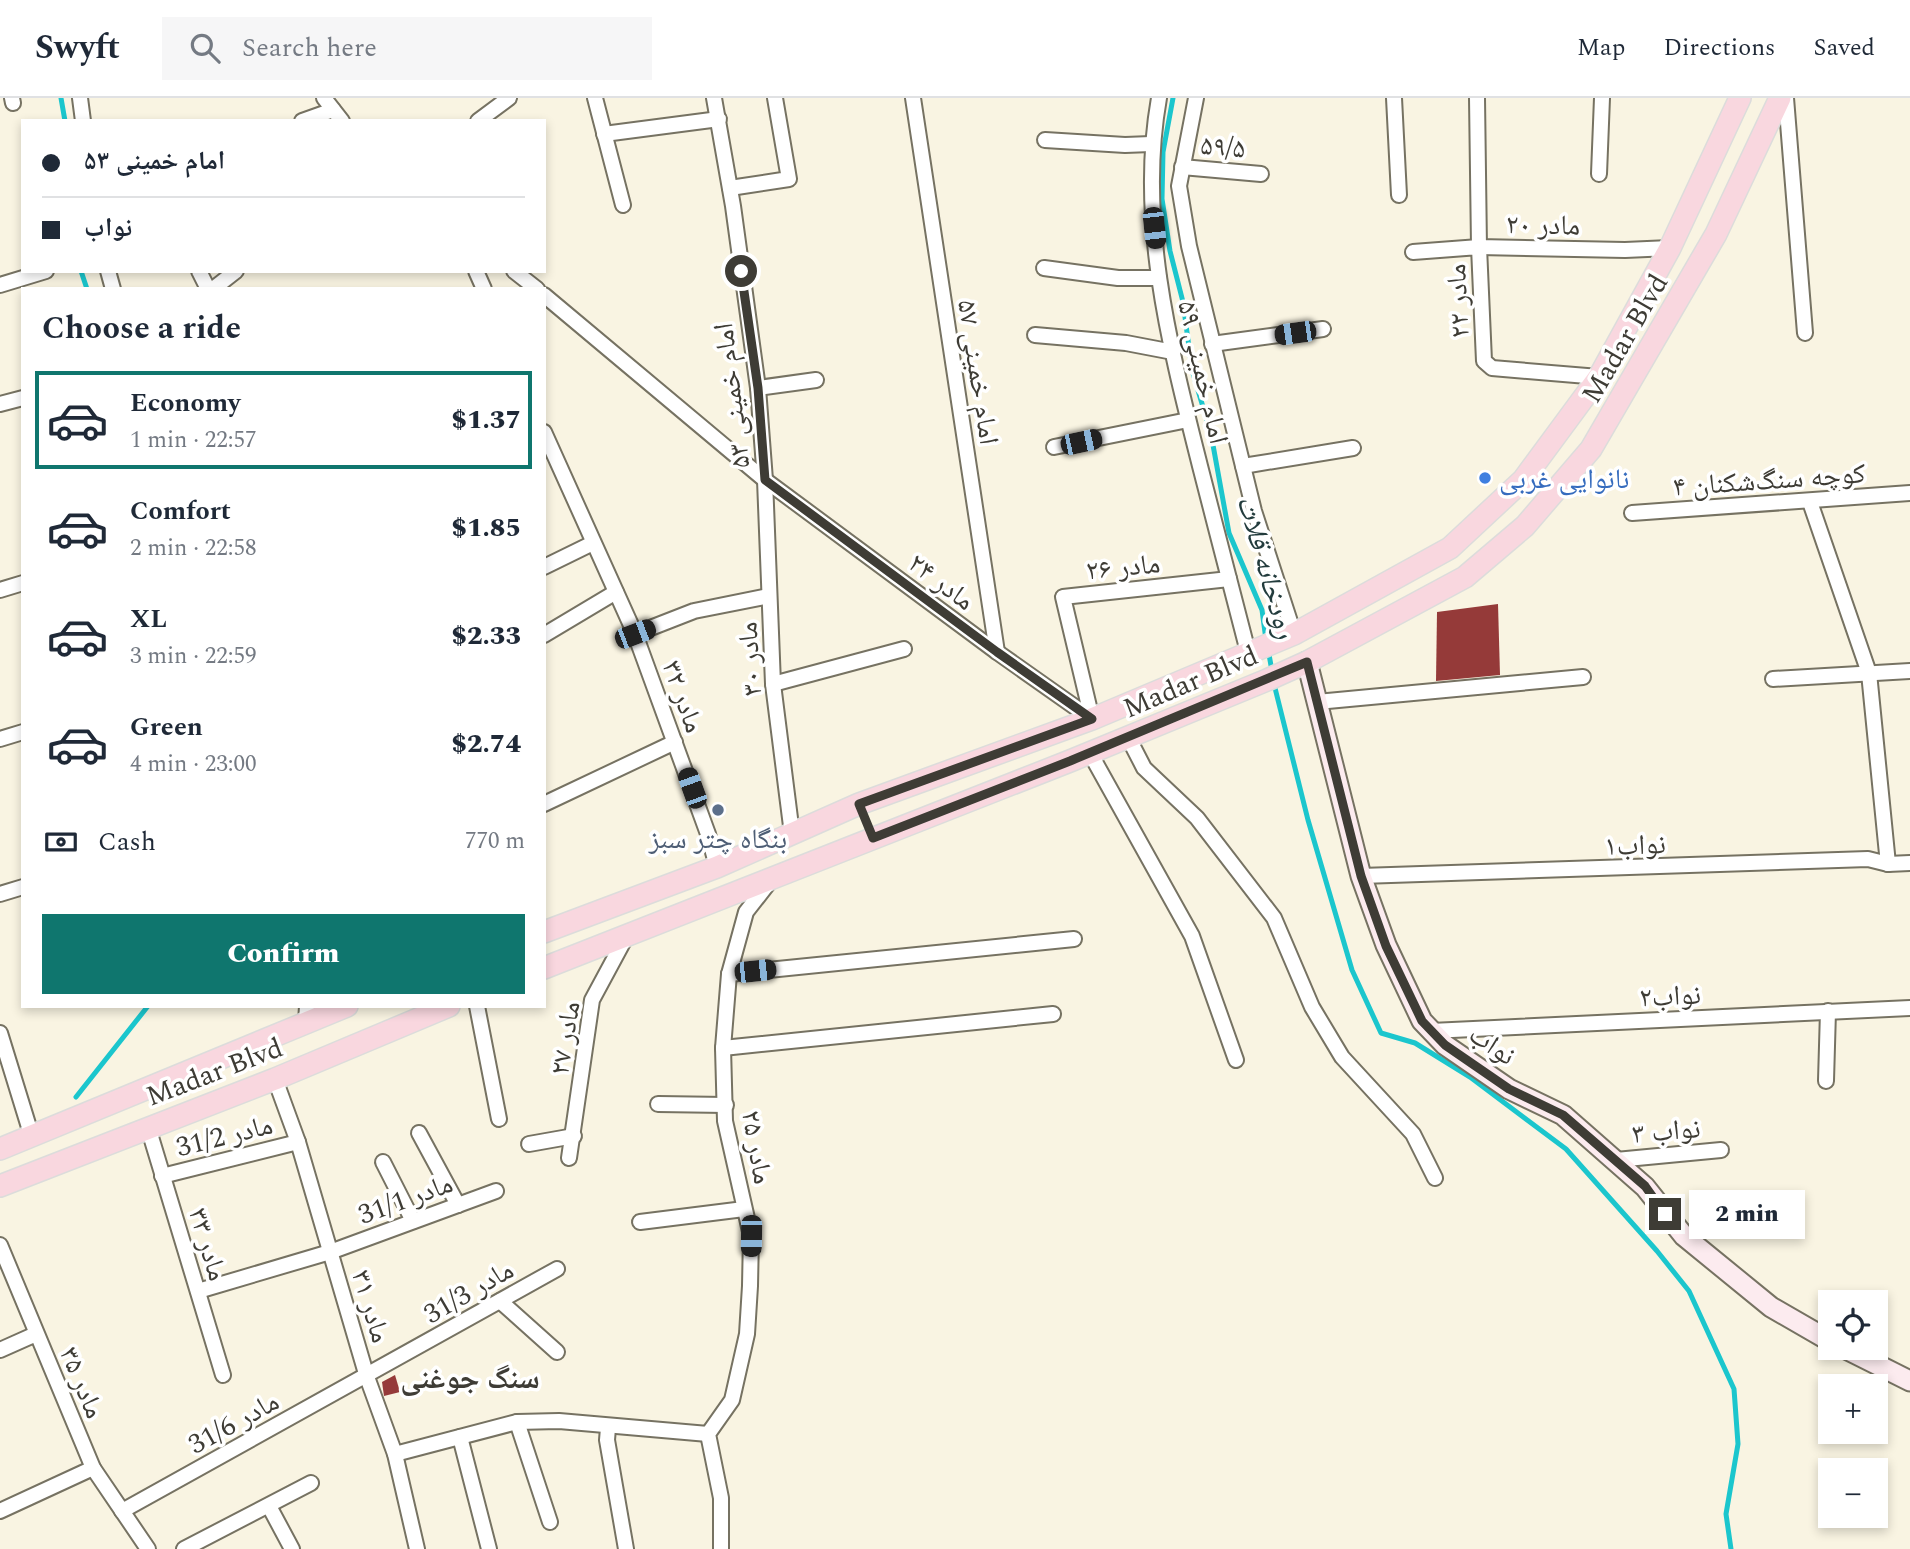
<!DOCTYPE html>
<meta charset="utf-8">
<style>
body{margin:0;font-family:Spectral,"Noto Naskh Arabic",serif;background:#f6f6f7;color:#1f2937;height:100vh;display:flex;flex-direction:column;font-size:26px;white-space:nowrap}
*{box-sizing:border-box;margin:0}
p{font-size:23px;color:#747a83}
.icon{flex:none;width:38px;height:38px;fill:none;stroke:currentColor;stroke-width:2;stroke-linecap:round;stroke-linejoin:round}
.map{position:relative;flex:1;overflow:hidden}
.panel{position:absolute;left:21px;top:189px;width:525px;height:721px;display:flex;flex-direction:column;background:#fff;border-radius:0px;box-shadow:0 4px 10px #0003}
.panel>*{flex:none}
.hud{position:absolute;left:21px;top:21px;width:525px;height:154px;border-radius:0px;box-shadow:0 4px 10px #0003;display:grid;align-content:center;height:154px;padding:0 21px;background:#fff}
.fabs{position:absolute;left:1818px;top:1192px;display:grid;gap:14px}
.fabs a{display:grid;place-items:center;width:70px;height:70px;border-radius:0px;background:#fff;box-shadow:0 4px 10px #0003;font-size:35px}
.end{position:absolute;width:32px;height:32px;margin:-16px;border:9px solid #3e3c35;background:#fff;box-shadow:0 0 0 4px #fff}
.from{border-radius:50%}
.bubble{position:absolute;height:49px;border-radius:0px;background:#fff;box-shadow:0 4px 10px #0003;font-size:23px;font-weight:800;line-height:49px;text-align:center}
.car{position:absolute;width:21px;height:42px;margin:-21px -10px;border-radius:9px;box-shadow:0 0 5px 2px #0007;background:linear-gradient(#222 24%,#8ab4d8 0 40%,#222 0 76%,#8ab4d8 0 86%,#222 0)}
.hud b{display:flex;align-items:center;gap:24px;height:66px;font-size:26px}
.hud b+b{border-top:2px solid #e0e1e3}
.hud i{width:18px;height:18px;background:#1f2937}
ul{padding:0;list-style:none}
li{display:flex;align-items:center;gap:21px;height:98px;margin:0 14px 10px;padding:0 7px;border:4px solid transparent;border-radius:0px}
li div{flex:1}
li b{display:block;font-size:26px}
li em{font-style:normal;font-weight:800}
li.on{border-color:#0f766e}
li>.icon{width:63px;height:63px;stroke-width:1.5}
h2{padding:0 21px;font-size:32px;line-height:84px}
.pay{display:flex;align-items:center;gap:18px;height:77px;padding:0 21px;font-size:26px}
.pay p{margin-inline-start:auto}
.button{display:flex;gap:14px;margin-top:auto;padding:14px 21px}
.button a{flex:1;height:80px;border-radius:0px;background:#0f766e;color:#fff;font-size:28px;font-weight:800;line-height:80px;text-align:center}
header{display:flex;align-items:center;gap:42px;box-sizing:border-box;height:98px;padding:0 35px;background:#fff;border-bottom:2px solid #e0e1e3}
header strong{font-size:33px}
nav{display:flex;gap:38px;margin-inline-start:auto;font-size:24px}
.search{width:490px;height:63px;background:#f6f6f7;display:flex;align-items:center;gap:18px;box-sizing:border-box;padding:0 24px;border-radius:0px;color:#747a83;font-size:26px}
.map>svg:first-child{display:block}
</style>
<header>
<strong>Swyft</strong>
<div class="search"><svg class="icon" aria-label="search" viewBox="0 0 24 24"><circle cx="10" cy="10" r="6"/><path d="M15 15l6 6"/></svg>Search here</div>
<nav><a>Map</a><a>Directions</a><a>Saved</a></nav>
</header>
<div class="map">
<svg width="1910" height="1451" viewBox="0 0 1910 1451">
<rect width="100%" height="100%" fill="#f9f4e2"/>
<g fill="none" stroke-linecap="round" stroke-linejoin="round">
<g stroke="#1bc6cd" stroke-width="5">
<path d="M61,0L65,23"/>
<path d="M1173,0L1163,54L1162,101L1170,153L1183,204L1192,272L1211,336L1229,435L1262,512L1266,542"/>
<path d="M81,173L87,191"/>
<path d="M1268,551L1272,573"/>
<path d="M1274,586L1308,722L1352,872L1381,935L1415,945L1470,979L1566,1051L1657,1153L1689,1193L1734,1291L1738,1346L1726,1416L1731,1451"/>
<path d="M76,999L148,908"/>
</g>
</g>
<g fill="#953a39">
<path d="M1498,506L1500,577L1436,583L1437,514Z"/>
<path d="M395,1277L400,1294L384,1298L382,1284Z"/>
</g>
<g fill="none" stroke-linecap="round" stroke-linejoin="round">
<g stroke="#767262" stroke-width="18">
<g id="street">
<path d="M12,0L13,5"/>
<path d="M80,0L83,23"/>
<path d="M324,0L342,23"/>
<path d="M595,0L623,107"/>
<path d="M714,0L733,108L758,290L765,382L773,586L792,736"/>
<path d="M913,0L997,554"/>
<path d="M1159,0C1137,123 1170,249 1200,368C1216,430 1232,493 1248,554"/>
<path d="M1196,0L1179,88L1189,148L1254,413L1294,536"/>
<path d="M1394,0L1399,97"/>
<path d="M1477,0L1479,149L1625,152L1670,150"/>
<path d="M1786,0L1805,235"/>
<path d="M302,23L333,12"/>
<path d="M478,23L509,0"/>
<path d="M604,36L719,21"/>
<path d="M1045,42L1125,47L1151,46"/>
<path d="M1182,69L1261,76"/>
<path d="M1599,76L1602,0"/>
<path d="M730,90L789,81L775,0"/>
<path d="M1413,154L1479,149L1484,263L1492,270L1599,279"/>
<path d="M1044,170L1118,180H1159"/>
<path d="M108,173L113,191"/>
<path d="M199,173L208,191"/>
<path d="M476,173L484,191"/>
<path d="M514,173L537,191"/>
<path d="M0,187L46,173"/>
<path d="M213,191L236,173"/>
<path d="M544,197L765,382L997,554L1092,621"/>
<path d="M1035,237L1126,245L1173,254"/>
<path d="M1212,246L1323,231"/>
<path d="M758,290L816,282"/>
<path d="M0,306L23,300"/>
<path d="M544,334L635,536L708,736L717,769"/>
<path d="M1054,349L1188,322"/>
<path d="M1243,368L1353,350"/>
<path d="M1810,404L1869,575L1888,766"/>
<path d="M1632,415L1910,395"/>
<path d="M544,469L593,445"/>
<path d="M0,492L23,485"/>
<path d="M635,536L694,513L769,498"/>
<path d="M544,537L616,494"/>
<path d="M1773,581L1910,573"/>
<path d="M773,586L904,551"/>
<path d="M1317,604L1583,579"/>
<path d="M1092,621L1063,499L1229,481"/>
<path d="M1128,639L1144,670L1197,720L1274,820L1312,909L1342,959L1413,1036L1435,1080"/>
<path d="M0,641L23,634"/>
<path d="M1090,655L1192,838L1236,962"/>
<path d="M544,706L675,644"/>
<path d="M1361,778L1868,761L1888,766L1910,765"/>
<path d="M0,796L23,789"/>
<path d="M729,876L1074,841"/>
<path d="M477,908L499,1021"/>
<path d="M306,924L307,908"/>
<path d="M1431,933L1910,910"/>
<path d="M0,935L32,1039"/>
<path d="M723,950L1053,916"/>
<path d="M275,981L298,1044L367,1279L395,1356L417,1451"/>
<path d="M1826,983L1828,913"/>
<path d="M658,1006L726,1007"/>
<path d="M148,1029L223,1277"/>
<path d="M419,1035L458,1107"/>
<path d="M529,1046L574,1038"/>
<path d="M569,1060L592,902L627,837"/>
<path d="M1616,1062L1721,1052"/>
<path d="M383,1064L413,1123"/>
<path d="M162,1078L298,1044"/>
<path d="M640,1124L744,1111"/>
<path d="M0,1147L93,1370L148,1451"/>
<path d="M198,1193L330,1154L496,1093"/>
<path d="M500,1203L557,1254"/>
<path d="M0,1252L36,1236"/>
<path d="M517,1324L550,1424"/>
<path d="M608,1330L607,1342L626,1451"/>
<path d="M460,1339L489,1451"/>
<path d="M395,1356L517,1324L559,1323L708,1336"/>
<path d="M269,1408L292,1451"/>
<path d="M0,1413L93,1370"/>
<path d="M122,1413L557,1171"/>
<path d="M184,1451L311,1385"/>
<path d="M721,1451V1400L708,1336L732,1302L747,1236L750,1188L751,1138L725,1023L723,950L729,876L746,814L771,782"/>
</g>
</g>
<g stroke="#767262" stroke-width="23">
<g id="secondary">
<path d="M1307,564L1361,778L1386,847L1422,923L1445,947L1509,991L1563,1017L1645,1089L1684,1138L1771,1209L1830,1243"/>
<path d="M1844,1250L1910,1283"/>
</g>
</g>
<g stroke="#dcdcdb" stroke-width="24">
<g id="primary">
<path d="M544,834L717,769L859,706L1092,621L1294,536L1450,450L1523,382L1599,279L1670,150L1740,0"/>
<path d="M544,870L1070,663L1267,582L1307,564L1465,479L1525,428L1591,351L1716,136L1780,0"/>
<path d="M0,1051L347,908"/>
<path d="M0,1088L275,981L449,908"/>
</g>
</g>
<use href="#street" stroke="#fff" stroke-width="14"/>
<use href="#secondary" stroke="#fcebef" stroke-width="19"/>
<use href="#primary" stroke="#f9d7df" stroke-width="21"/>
</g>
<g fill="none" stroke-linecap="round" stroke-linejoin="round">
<path stroke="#3e3c35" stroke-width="9" d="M741,173L758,290L765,382L997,554L1092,621L859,706L873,740L1070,663L1307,564L1361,778L1386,848L1422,923L1445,947L1509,991L1563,1017L1645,1088L1665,1116"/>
</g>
<circle fill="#3f7fe0" stroke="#fff" stroke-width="2.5" cx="1485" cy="380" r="7"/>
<circle fill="#5c6f8a" stroke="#fff" stroke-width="2.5" cx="718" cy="712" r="7"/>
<g text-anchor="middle" stroke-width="7" stroke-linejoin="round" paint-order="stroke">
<g font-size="28" fill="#3e3c35" stroke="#fff">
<text transform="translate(1223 48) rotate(5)" y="10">۵۹/۵</text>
<text transform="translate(1543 126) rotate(1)" y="10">مادر ۲۰</text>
<text transform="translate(1457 203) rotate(-93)" y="10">مادر ۲۲</text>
<text transform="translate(1624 240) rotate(-60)" y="10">Madar Blvd</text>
<text transform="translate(979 274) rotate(81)" y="10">امام خمینی ۵۷</text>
<text transform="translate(1204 274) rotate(77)" y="10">امام خمینی ۵۹</text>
<text transform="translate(731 298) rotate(-97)" y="10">امام خمینی ۵۳</text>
<text transform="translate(1769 381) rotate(-4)" y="10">کوچه سنگ‌شکنان ۴</text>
<text transform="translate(1123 468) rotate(-6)" y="10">مادر ۲۶</text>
<text transform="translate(942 483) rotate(37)" y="10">مادر ۲۴</text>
<text transform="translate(749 561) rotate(-94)" y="10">مادر ۳۰</text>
<text transform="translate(1190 583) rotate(-23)" y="10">Madar Blvd</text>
<text transform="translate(684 598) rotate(70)" y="10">مادر ۳۲</text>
<text transform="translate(1635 746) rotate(-2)" y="10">نواب۱</text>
<text transform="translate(1670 897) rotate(-3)" y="10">نواب۲</text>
<text transform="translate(564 940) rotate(-81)" y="10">مادر ۲۷</text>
<text transform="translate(1493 946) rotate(34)" y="10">نواب</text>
<text transform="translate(214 973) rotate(-21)" y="10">Madar Blvd</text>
<text transform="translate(1666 1032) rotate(-5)" y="10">نواب ۳</text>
<text transform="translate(224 1037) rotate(-14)" y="10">مادر 31/2</text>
<text transform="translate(758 1049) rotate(80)" y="10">مادر ۲۵</text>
<text transform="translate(405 1100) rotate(-20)" y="10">مادر 31/1</text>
<text transform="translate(209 1146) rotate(73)" y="10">مادر ۳۳</text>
<text transform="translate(468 1193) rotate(-30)" y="10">مادر 31/3</text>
<text transform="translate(372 1208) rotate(73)" y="10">مادر ۳۱</text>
<text transform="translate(83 1284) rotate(67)" y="10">مادر ۳۵</text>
<text transform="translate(233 1324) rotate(-29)" y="10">مادر 31/6</text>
</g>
<g font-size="28" fill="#366cbe" stroke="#fff" text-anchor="start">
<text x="1499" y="390">نانوایی غربی</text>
</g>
<g font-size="28" fill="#4e5e75" stroke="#fff">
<text x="718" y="750">بنگاه چتر سبز</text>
</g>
<g font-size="30" font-style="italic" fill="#233c3d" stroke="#fff">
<text transform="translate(1267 469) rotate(74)" y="10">رودخانه قلات</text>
</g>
<g font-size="30" font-weight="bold" fill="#3e3c35" stroke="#fff">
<text x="470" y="1290">سنگ جوغنی</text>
</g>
</g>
</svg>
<div class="fabs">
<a><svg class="icon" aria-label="locate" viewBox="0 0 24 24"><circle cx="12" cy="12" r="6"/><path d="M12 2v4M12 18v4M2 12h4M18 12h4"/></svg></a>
<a>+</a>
<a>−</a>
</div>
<i class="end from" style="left:741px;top:173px"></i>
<i class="end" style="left:1665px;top:1116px"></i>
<div class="bubble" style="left:1689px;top:1092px;width:116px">2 min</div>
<i class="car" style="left:1154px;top:130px;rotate:174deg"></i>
<i class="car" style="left:1295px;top:235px;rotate:262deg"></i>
<i class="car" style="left:1081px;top:344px;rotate:78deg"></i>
<i class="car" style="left:635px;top:536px;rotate:69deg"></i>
<i class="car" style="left:692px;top:690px;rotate:340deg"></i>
<i class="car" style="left:755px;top:873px;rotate:84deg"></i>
<i class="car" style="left:751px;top:1138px;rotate:181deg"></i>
<div class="hud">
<b><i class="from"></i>امام خمینی ۵۳</b>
<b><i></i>نواب</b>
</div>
<section class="panel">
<h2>Choose a ride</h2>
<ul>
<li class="on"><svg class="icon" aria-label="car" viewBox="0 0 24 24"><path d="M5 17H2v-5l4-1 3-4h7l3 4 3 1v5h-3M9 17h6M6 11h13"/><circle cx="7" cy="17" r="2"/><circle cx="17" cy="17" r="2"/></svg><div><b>Economy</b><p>1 min · 22:57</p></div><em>$1.37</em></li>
<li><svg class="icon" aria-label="car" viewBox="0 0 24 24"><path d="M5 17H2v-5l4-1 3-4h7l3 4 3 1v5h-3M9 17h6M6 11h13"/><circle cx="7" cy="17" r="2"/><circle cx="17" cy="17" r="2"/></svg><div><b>Comfort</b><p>2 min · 22:58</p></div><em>$1.85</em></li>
<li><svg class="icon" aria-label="car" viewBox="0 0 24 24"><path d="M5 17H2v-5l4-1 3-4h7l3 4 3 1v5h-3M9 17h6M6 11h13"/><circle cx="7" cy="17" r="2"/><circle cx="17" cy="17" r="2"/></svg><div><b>XL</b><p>3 min · 22:59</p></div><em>$2.33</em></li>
<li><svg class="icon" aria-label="car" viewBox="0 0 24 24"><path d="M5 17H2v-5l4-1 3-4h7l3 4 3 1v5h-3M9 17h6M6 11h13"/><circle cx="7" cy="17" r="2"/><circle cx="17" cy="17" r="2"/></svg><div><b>Green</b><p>4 min · 23:00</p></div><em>$2.74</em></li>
</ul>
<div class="pay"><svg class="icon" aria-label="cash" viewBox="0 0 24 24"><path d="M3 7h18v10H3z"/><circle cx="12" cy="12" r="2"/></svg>Cash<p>770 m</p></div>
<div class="button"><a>Confirm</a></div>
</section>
</div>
